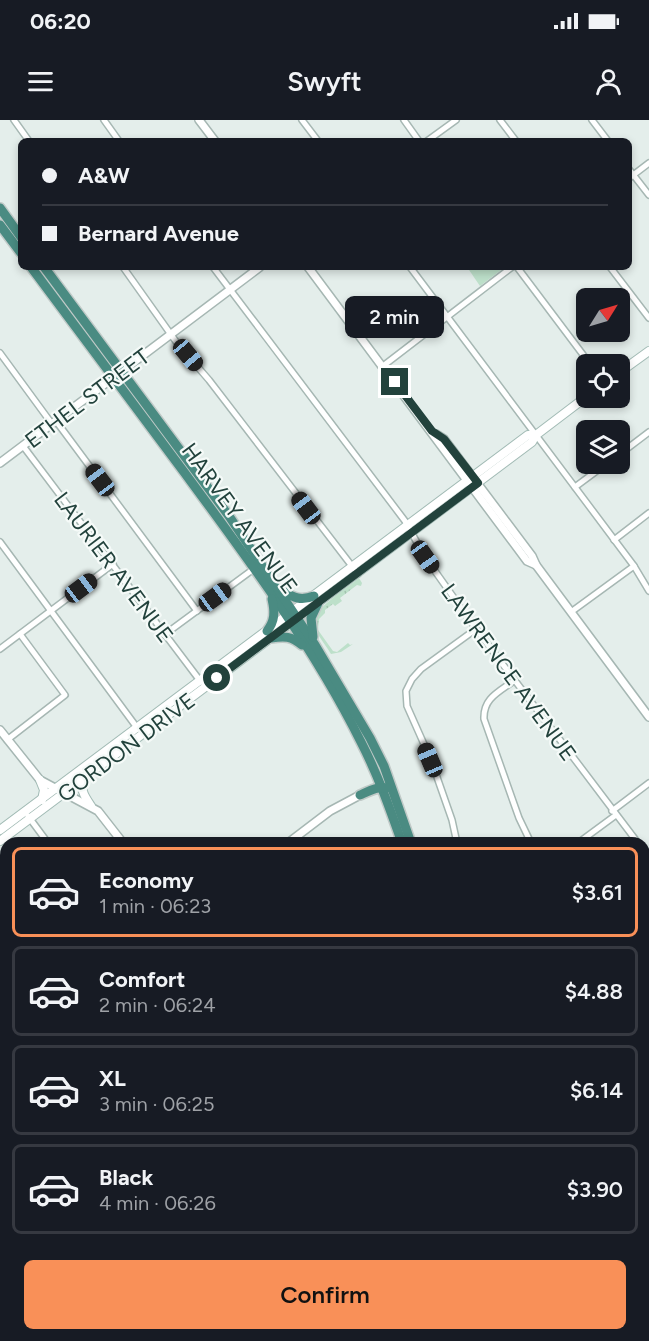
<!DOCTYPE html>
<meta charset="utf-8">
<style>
body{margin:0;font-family:Figtree,sans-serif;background:#20242c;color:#f1f3f6;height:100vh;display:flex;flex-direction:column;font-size:22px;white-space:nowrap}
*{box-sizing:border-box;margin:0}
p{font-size:20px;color:#9ea1a6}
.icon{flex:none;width:33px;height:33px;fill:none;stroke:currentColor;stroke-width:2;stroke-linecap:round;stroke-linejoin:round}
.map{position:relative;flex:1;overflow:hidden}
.side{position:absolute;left:0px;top:717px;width:650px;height:504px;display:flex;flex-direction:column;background:#171b24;border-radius:18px 18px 0 0;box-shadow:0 3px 9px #0003}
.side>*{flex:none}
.guide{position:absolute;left:18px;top:18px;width:614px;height:132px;border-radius:9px;box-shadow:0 3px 9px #0003;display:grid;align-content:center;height:132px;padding:0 24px;background:#171b24}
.needle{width:39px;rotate:53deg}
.fabs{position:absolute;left:576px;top:168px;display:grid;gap:12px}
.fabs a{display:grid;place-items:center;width:54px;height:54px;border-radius:9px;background:#171b24;box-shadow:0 3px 9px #0003;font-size:30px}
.end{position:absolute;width:27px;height:27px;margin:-14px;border:8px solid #22423c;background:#fff;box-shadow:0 0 0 3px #fff}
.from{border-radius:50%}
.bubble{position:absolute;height:42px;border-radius:9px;background:#171b24;box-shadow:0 3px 9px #0003;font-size:20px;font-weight:600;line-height:42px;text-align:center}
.car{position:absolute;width:18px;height:36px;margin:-18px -9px;border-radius:8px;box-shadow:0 0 4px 2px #0007;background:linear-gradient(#222 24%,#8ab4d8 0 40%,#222 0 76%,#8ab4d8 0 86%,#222 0)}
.guide b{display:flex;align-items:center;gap:21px;height:57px;font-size:22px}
.guide b+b{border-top:2px solid #363941}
.guide i{width:15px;height:15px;background:#f1f3f6}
ul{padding:10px 0 0;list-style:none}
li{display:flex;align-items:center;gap:18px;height:90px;margin:0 12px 9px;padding:0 12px;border:3px solid #363941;border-radius:9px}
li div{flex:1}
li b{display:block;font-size:22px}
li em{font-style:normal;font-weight:600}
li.on{border-color:#f99058}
li>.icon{width:54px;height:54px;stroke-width:1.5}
.button{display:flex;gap:12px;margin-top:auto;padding:12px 24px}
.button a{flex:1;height:69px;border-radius:9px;background:#f99058;color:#111;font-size:24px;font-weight:600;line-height:69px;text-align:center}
.status{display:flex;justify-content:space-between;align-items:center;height:42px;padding:0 30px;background:#171b24;direction:ltr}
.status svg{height:16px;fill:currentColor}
header{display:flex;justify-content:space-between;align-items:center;height:78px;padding:0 24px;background:#171b24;font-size:27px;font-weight:600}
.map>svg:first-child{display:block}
</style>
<div class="status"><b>06:20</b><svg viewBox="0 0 49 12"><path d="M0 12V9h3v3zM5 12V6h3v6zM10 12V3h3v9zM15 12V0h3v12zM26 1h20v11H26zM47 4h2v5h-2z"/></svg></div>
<header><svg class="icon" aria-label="menu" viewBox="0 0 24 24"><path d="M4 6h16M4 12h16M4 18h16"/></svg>Swyft<svg class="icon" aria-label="person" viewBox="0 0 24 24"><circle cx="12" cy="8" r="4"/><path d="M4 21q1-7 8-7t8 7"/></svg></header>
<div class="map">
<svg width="649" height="1221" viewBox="0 0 649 1221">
<defs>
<pattern id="grass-tufts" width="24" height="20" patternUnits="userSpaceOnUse" patternTransform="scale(1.5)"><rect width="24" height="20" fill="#bde0ca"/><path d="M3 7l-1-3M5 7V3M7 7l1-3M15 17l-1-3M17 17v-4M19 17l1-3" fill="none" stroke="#a2c1ae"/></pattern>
</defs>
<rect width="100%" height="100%" fill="#e4eeeb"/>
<path fill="#d2dfda" d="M644,1204L649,1211V1221H558L560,1216L558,1215H644Z"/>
<path fill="url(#grass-tufts)" d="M359,458L362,463L361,466L357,465L340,478L342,481L335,486L333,484L325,490V493L319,499L318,510L333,531L337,532L348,523L350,525L353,524L341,532L331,534C326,525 312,510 314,499C316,488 348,467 359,458Z"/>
<path fill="#bde0ca" d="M467,147H505L480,166Z"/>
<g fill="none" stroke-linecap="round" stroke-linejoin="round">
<path stroke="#8ac3d6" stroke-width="1.5" d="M0,779L6,795"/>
<g stroke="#a6b7b3" stroke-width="8">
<g id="minor">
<path d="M14,0L29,21"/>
<path d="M104,0L119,21"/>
<path d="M302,0L318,21"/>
<path d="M404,0L419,21"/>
<path d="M500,0L516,21"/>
<path d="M592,0L608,21"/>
<path d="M427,21L456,0"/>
<path d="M628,48L649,75"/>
<path d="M628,59L649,43"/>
<path d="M123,147L177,223L209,260L358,454"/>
<path d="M213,147L405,401L425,437L476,509L638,723"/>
<path d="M410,147L634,446L649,471"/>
<path d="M517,147L590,244"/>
<path d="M610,147L649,198"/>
<path d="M0,233L52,304"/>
<path d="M383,246L512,147"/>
<path d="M56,301L197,491"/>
<path d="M23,326L201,562"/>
<path d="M620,334L649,312"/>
<path d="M575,367L606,344"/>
<path d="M614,420L649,393"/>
<path d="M0,422L138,609"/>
<path d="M571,492L634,446"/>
<path d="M164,515L255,448"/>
<path d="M0,529L113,444"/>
<path d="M515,560C499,572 483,578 484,599L519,698L531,723"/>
<path d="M7,620L65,575L20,514"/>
<path d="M612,691L649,663"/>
<path d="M28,696L48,723"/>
<path d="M457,723L452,700L431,640L407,586L406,571L412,559L421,549L476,509"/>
<path d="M578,723L616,695"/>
<path d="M644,731L649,738"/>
<path d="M644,811L649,819"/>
<path d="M0,832L2,842L6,850"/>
<path d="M644,962L649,970"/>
<path d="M0,1078L6,1073"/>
<path d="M0,1133L6,1141"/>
<path d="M453,1215L470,1221"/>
<path d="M49,1221L56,1215"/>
<path d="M429,1221L430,1215"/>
</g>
</g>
<g stroke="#a6b7b3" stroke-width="10">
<g id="tertiary">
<path d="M199,0L215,21"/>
<path d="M308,147L527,441L536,445"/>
<path d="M436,314L444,319L532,436L536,445L649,597"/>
<path d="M0,343L260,147"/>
<path d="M0,610L40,660L98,691L123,723"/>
<path d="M288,723L330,691L360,675"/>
</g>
</g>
<g stroke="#a2bbb5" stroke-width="10">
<g id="secondary">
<path d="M620,252L649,231"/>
<path d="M86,658C78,668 85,677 91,686"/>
<path d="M40,660L44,670L42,680"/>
<path d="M0,710L528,315H536"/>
<path d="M0,721L532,322L536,315L586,277"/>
<path d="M0,994L6,1001"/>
<path d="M0,1006L6,1014"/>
<path d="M644,1031L649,1033"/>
<path d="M160,1215L165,1221"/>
<path d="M171,1215L175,1221"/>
<path d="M307,1221L315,1215"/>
</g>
</g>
<g stroke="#c1cac8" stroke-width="12">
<g id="trunk">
<path d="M0,88L21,117"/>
<path d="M0,105L21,133"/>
<path d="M31,147C82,215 133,283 184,352C246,436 314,527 361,622C378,655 390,689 402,723"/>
<path d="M44,147L229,396L315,525L370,618L384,646L411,723"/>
<path d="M283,471C294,478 301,481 314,476"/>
<path d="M267,511C275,501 275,492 272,479"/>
<path d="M313,517L311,498L318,483"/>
<path d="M271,518C285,516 291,516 302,525"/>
<path d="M360,675C369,671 378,666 387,668"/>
<path d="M644,1172L649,1179"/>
<path d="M644,1186L649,1193"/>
</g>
</g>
<use href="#minor" stroke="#fff" stroke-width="5"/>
<use href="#tertiary" stroke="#fff" stroke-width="7"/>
<use href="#secondary" stroke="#fff" stroke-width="8"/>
<use href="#trunk" stroke="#4a8b82" stroke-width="9"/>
</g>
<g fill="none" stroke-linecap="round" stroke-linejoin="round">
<path stroke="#22423c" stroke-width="8" d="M217,558L478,363L444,319L432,311L395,262"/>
</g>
<g text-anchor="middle" stroke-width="4.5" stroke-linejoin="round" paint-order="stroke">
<g font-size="22" fill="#22423c" stroke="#f5faf8">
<text transform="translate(87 278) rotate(-37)" y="8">ETHEL STREET</text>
<text transform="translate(240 398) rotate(54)" y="8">HARVEY AVENUE</text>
<text transform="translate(114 447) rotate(53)" y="8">LAURIER AVENUE</text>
<text transform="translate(509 552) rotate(54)" y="8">LAWRENCE AVENUE</text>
<text transform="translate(126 627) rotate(-37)" y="8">GORDON DRIVE</text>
</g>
</g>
</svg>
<div class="fabs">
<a><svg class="needle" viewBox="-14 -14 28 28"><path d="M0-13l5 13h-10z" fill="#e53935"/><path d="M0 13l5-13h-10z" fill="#9ea1a6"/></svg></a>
<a><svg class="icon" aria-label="locate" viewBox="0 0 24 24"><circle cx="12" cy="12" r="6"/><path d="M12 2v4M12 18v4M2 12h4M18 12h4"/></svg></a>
<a><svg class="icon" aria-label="layers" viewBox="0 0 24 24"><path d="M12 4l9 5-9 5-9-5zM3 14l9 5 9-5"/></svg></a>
</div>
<i class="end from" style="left:217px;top:558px"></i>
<i class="end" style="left:395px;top:262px"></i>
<div class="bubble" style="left:345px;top:176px;width:99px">2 min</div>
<i class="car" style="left:188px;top:235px;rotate:140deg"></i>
<i class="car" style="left:100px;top:360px;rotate:323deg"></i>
<i class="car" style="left:306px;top:388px;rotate:323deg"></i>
<i class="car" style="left:425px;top:437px;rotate:145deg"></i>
<i class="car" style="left:81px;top:468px;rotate:53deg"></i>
<i class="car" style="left:215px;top:477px;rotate:54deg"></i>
<i class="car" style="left:430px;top:640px;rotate:337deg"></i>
<div class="guide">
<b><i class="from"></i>A&amp;W</b>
<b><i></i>Bernard Avenue</b>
</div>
<section class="side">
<ul>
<li class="on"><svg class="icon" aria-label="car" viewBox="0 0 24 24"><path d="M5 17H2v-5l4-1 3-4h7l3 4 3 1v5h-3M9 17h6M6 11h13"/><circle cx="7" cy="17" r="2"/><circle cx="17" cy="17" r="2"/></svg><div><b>Economy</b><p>1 min · 06:23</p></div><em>$3.61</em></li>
<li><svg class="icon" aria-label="car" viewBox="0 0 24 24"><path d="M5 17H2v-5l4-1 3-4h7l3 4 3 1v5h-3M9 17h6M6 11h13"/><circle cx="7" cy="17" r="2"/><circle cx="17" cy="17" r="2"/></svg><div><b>Comfort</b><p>2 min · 06:24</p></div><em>$4.88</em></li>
<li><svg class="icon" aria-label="car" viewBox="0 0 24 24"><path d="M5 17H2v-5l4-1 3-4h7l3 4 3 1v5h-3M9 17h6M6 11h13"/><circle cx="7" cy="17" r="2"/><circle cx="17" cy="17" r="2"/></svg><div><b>XL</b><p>3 min · 06:25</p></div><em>$6.14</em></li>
<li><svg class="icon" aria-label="car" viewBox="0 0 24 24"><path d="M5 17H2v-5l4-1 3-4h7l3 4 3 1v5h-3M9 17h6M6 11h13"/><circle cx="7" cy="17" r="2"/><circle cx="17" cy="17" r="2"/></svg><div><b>Black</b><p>4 min · 06:26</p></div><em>$3.90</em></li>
</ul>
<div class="button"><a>Confirm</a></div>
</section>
</div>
